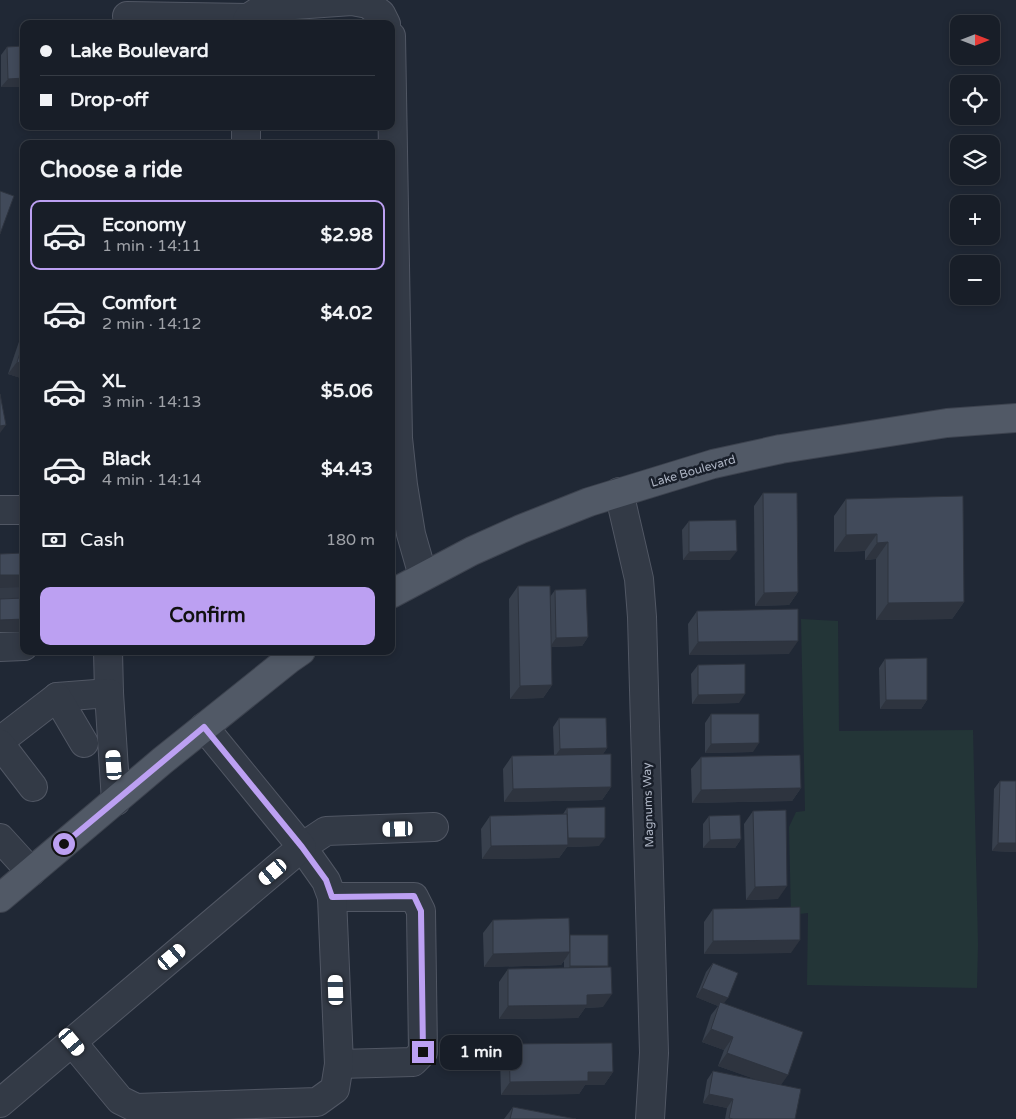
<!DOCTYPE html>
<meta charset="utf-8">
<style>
body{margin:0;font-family:"Varela Round",sans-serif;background:#252b34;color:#f1f3f6;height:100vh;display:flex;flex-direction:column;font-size:19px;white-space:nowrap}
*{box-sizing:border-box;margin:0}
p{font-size:16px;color:#9fa2a8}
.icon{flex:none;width:28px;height:28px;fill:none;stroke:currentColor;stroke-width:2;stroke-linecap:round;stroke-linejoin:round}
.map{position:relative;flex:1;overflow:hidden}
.side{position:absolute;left:20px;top:140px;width:375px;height:515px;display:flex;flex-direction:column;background:#181e28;border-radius:10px;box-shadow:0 2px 8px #0003,0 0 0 1px #363c45}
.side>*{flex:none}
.hud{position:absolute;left:20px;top:20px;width:375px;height:110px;border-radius:10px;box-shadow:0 2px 8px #0003,0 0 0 1px #363c45;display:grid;align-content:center;height:110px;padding:0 20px;background:#181e28}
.needle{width:32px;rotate:90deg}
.controls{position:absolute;left:950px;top:15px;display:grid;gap:10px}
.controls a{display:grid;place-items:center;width:50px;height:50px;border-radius:10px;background:#181e28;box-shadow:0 2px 8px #0003,0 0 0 1px #363c45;font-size:25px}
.end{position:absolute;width:22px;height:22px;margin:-11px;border:6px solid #bca0f2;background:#111;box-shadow:0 0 0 2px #111}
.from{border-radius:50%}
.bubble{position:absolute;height:35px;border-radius:10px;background:#181e28;box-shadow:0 2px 8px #0003,0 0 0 1px #363c45;font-size:16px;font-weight:700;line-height:35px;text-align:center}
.car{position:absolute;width:15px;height:30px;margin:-15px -8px;border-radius:6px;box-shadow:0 0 4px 1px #0007;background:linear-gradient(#fff 24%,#345 0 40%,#fff 0 76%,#345 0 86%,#fff 0)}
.hud b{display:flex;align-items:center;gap:18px;height:48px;font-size:19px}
.hud b+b{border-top:1px solid #363c45}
.hud i{width:12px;height:12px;background:#f1f3f6}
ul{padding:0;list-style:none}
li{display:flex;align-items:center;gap:15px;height:70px;margin:0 10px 8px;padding:0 10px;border:2px solid transparent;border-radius:10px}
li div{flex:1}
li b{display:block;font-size:19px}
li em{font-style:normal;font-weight:700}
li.selected{border-color:#bca0f2}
li>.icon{width:45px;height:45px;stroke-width:1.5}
h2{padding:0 20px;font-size:22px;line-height:60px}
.pay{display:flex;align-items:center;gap:12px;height:55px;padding:0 20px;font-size:19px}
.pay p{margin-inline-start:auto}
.action{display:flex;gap:10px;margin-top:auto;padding:10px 20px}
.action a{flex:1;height:58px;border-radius:10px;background:#bca0f2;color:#111;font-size:20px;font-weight:700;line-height:58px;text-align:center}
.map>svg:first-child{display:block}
</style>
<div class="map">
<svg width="1016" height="1119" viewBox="0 0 1016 1119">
<rect width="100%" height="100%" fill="#202835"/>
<path fill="#233537" d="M801,619L838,621L839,731L973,730L978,944L977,988L807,985L808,913L791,915L789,827L796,812L805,811Z"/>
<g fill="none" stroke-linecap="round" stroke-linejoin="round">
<g stroke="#515764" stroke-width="30">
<g id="minor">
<path d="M127,16L248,18"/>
<path d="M246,24L248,18L265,7L352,1L368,4L381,14L386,24"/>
<path d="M391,36L398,438L403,485L411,534L423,576"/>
<path d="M246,126V144"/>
<path d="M619,492L639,579L642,617L654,1053L650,1119"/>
<path d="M0,510H24"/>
<path d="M0,599L24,598"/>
<path d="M0,647L24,646"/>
<path d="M108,651L109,693"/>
<path d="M57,697L109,693L116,801"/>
<path d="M0,741L57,697L84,743"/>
<path d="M0,744L33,787"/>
<path d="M0,838L31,872"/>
<path d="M332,897H414L421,911L423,1052L413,1062L339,1064"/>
<path d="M72,1042L120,1100L136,1108L317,1102L335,1089L339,1064L332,897L326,881L302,847L326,831L434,827"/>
<path d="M0,1103L302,847L204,727"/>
</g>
</g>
<g stroke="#3d434f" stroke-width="30">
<g id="major">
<path d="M391,594L472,551L521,529L589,502L713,464L781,449L947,423L1016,418"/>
<path d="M0,898L162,761L288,660L301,651"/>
</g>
</g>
<use href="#minor" stroke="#333a46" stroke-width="28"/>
<use href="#major" stroke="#515966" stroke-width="28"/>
</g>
<g fill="#38404d">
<path d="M24,46V87H1V55L7,47Z"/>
<path d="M24,327V379L8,374Z"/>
<path d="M763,493L798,592L789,605L755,606L754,506Z"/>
<path d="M846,499L964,602L952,619L876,620V559L865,560V551L834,552V516Z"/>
<path d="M689,521L730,560H683L682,530Z"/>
<path d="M518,586L550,597L555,590L588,637L582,646L551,647L552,685L543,698L510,699L509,599Z"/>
<path d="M697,611L789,654L689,655L688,624Z"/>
<path d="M885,659L927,700L921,709H880L879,668Z"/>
<path d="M698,665L739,703L692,704L691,674Z"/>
<path d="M711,714L753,752L705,753V723Z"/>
<path d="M559,718L607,748L603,754L611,787L602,800L504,802L503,769L512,756L554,755L553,727Z"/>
<path d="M701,757L801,788L792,801L692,803L691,769Z"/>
<path d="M1000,781H1016V852L992,851L994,789Z"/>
<path d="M567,808L599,846L567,847L559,858L482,859L481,829L490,816L563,814Z"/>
<path d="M753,811L778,899L746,900L744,824Z"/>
<path d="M709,816L741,839L735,848H703V824Z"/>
<path d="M713,909L791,953L704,954V922Z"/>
<path d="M493,920L570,936L608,966L603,1007L585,1008L578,1018L499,1019V982L508,969L564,968V961L561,965L484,967L483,933Z"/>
<path d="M713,963L724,1004L781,1085L795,1119H725L727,1108L703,1103L707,1080L713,1071L758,1080L718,1066L724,1050L702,1042L711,1015L718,1006L696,997L706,972Z"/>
<path d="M509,1044L613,1072L604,1085H585L579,1094L501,1095L500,1057Z"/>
<path d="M513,1107L576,1119H504Z"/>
</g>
<g fill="#2e343f">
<path d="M24,78V87H1L8,79Z"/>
<path d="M17,362L24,364V379L8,374Z"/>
<path d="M6,425L0,433V426Z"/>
<path d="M877,534L865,551L834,552L846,535Z"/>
<path d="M888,542L876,559L865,560L877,543Z"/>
<path d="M737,551L730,560H683L689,552Z"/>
<path d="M0,575H24V587L0,588Z"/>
<path d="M798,592L789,605L755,606L764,593Z"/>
<path d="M964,602L952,619L876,620L888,603Z"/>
<path d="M24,619V632H0V620Z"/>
<path d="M588,637L582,646L550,647L556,638Z"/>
<path d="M798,641L789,654L689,655L698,642Z"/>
<path d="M552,685L543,698L510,699L520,686Z"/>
<path d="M745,694L739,703L692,704L698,695Z"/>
<path d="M886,700H927L921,709H880Z"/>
<path d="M759,743L753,752L705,753L711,744Z"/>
<path d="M607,748L601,757L554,758L560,749Z"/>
<path d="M611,787L602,800L504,802L513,789Z"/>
<path d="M801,788L792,801L692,803L701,790Z"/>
<path d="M568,838H605L599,846L567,847L559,858L482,859L491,846Z"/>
<path d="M741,839L735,848H703L710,840Z"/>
<path d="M998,843H1016V852L992,851Z"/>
<path d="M787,886L778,899L746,900L755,887Z"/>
<path d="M800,940L791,953L704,954L713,941Z"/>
<path d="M570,952L561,965L484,967L493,954Z"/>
<path d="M570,966H608L602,975H564Z"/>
<path d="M702,988L728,998L721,1007L720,1002L718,1006L696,997Z"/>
<path d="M612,994L603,1007L585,1008L578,1018L499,1019L508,1006L587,995Z"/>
<path d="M711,1029L733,1037L724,1050L702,1042Z"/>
<path d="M727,1053L788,1075L779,1088L718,1066Z"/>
<path d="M588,1072H613L604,1085H585L579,1094L501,1095L510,1082Z"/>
<path d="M709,1094L733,1099L727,1108L703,1103Z"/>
</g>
<g fill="#414a5a" stroke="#2e343f">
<path d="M24,46V78L8,79L7,47Z"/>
<path d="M0,191L14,196L0,234Z"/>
<path d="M24,341V364L17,362Z"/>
<path d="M0,394L6,425L0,426Z"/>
<path d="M763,493H797L798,592L764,593Z"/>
<path d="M963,496L964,602L888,603V542L877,543V534L846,535V499Z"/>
<path d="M736,520L737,551L689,552V521Z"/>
<path d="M24,553V575H0V554Z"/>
<path d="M518,586H550L552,685L520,686Z"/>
<path d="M586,589L588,637L556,638L555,590Z"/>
<path d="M24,598V619L0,620V599Z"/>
<path d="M798,609V641L698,642L697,611Z"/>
<path d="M927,658V700H886L885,659Z"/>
<path d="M745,664V694L698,695V665Z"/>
<path d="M711,714H759V743L711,744Z"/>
<path d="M559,718H606L607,748L560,749Z"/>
<path d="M611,754V787L513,789L512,756Z"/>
<path d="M800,755L801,788L701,790V757Z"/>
<path d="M1000,781H1016V843H998Z"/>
<path d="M605,807V838H568L567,808Z"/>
<path d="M786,810L787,886L755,887L753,811Z"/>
<path d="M567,814L568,845L491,846L490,816Z"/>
<path d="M740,815L741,839L710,840L709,816Z"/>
<path d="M800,907V940L713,941V909Z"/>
<path d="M569,918L570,952L493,954V920Z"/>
<rect x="570" y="935" width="38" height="31"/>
<path d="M713,963L738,973L728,998L702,988Z"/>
<path d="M611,967L612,994L587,995V1005L508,1006V969Z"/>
<path d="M720,1002L803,1032L788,1075L727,1053L733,1037L711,1029Z"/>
<path d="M612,1043L613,1072H588V1081L510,1082L509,1044Z"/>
<path d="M713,1071L801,1089L795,1119H733L729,1118L733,1099L709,1094Z"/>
<path d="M513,1107L576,1119H510Z"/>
</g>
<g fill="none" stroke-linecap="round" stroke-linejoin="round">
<path stroke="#bca0f2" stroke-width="6" d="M64,844L204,727L302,847L326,880L332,897L414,896L421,911L423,1052"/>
</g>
<g text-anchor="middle" stroke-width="5" stroke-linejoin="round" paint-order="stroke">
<g font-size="12" fill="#adb4c3" stroke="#191f2a">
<text transform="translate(693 471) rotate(-16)" y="4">Lake Boulevard</text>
<text transform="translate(648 805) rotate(-92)" y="4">Magnums Way</text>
</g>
</g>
</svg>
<div class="controls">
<a><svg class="needle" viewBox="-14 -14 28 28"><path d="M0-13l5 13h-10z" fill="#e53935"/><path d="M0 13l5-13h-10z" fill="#9fa2a8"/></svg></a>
<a><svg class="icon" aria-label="locate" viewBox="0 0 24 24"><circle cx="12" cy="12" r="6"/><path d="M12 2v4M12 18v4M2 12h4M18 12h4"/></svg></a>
<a><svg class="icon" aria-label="layers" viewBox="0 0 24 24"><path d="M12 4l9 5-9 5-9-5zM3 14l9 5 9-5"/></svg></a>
<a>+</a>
<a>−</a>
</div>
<i class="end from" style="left:64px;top:844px"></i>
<i class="end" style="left:423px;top:1052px"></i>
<div class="bubble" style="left:440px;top:1035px;width:82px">1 min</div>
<i class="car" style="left:114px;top:765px;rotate:356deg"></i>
<i class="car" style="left:398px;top:829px;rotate:268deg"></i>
<i class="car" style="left:273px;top:872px;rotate:230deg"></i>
<i class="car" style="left:172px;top:957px;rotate:50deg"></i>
<i class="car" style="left:336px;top:990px;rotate:358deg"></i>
<i class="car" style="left:72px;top:1042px;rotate:140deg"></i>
<div class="hud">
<b><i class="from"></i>Lake Boulevard</b>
<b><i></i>Drop-off</b>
</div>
<section class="side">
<h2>Choose a ride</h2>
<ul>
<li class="selected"><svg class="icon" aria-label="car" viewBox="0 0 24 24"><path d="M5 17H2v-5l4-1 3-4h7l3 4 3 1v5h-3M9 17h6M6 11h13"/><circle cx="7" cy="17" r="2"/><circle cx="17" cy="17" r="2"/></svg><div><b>Economy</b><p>1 min · 14:11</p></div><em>$2.98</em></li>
<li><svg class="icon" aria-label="car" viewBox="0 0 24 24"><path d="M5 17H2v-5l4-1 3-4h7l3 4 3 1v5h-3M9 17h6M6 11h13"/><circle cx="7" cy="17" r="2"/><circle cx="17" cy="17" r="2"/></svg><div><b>Comfort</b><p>2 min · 14:12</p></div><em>$4.02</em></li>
<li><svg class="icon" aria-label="car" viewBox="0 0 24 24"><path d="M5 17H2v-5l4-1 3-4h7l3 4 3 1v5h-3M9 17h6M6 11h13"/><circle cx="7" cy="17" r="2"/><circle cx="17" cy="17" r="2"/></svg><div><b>XL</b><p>3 min · 14:13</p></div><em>$5.06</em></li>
<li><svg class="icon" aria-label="car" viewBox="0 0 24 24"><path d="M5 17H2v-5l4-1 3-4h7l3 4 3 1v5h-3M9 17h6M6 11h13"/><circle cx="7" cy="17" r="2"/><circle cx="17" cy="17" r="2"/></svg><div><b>Black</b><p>4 min · 14:14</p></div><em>$4.43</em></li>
</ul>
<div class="pay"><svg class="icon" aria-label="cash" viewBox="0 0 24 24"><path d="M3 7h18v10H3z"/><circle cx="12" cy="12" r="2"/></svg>Cash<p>180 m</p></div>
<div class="action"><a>Confirm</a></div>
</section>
</div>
